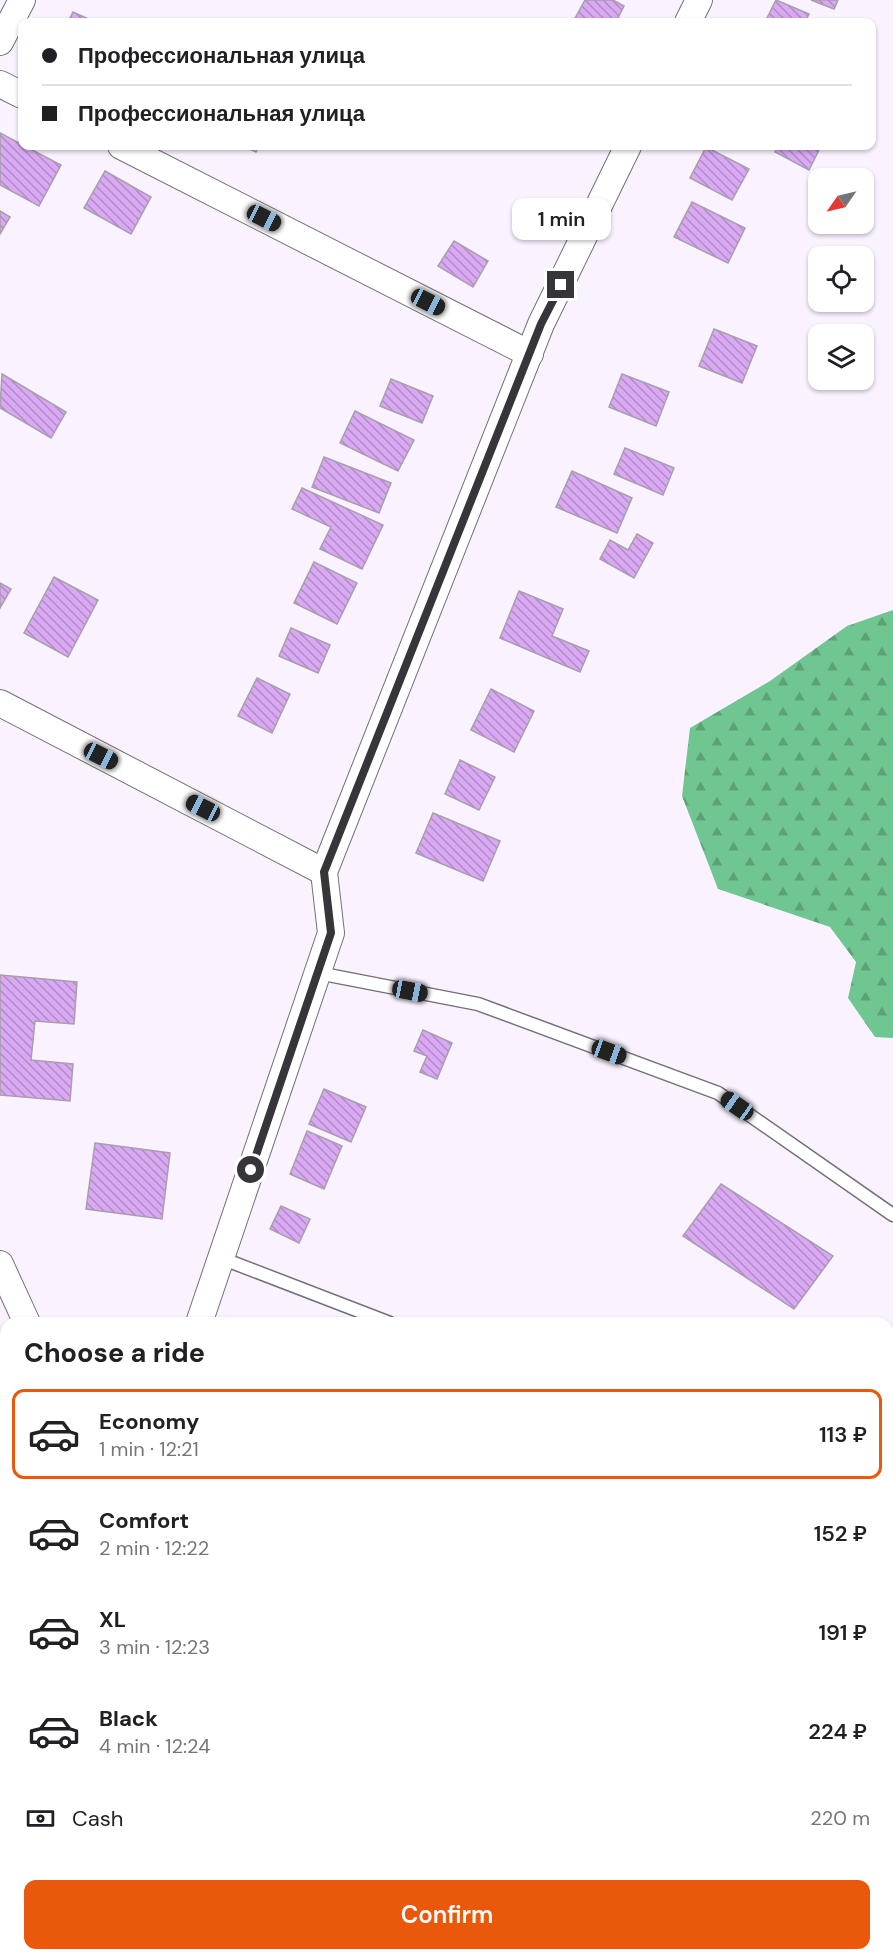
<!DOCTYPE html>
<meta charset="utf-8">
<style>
body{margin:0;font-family:"DM Sans",sans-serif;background:#f6f6f6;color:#202124;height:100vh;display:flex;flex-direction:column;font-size:22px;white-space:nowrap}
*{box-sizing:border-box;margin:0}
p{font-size:20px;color:#757577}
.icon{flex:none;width:33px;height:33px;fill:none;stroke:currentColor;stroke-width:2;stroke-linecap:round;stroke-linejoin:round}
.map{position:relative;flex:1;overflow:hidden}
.side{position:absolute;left:0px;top:1317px;width:894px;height:644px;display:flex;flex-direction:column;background:#fff;border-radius:18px 18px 0 0;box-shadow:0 2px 4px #0004}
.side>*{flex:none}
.guide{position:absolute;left:18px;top:18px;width:858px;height:132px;border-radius:12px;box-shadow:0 2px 4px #0004;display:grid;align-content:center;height:132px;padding:0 24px;background:#fff}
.needle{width:39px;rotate:236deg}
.controls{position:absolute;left:808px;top:168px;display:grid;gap:12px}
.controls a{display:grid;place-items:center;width:66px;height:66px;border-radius:12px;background:#fff;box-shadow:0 2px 4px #0004;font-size:30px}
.end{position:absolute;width:27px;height:27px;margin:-14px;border:8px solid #38353a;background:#fff;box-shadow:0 0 0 3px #fff}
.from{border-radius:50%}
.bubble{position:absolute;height:42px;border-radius:12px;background:#fff;box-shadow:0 2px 4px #0004;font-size:20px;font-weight:600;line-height:42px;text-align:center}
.car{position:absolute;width:18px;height:36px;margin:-18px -9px;border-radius:8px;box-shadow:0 0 4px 2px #0007;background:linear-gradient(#222 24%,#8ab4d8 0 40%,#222 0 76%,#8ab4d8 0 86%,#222 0)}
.guide b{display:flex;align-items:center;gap:21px;height:57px;font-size:22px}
.guide b+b{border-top:2px solid #e0e0e0}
.guide i{width:15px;height:15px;background:#202124}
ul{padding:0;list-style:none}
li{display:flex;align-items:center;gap:18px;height:90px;margin:0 12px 9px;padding:0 12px;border:3px solid transparent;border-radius:12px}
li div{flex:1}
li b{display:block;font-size:22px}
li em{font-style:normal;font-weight:600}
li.active{border-color:#ea580c}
li>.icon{width:54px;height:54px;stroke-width:1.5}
h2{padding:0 24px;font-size:27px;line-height:72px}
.pay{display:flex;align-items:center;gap:15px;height:66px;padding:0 24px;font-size:22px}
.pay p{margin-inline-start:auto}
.action{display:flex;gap:12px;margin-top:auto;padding:12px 24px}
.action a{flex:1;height:69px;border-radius:12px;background:#ea580c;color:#fff;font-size:24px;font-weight:600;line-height:69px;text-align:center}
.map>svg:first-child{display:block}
</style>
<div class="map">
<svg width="893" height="1960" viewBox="0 0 893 1960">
<defs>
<pattern id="forest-firs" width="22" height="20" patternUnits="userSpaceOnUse" patternTransform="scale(1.5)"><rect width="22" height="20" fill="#70c691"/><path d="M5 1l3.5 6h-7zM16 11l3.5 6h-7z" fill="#5da277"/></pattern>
<pattern id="building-back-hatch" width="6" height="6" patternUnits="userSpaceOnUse" patternTransform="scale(1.5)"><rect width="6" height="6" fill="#d9a9f3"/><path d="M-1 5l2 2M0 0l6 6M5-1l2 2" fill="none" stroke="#b18ac6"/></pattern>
</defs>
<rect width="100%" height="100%" fill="#faf3ff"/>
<g fill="url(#forest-firs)">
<path d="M893,610V1038L875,1037L848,998L856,962L830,927L718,889L682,796L690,728L770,681L847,626Z"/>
<path d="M888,1764L893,1769V1818L888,1821Z"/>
<path d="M236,1955V1954L346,1955L341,1960H236Z"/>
</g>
<g fill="url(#building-back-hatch)" stroke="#a79fab" stroke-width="1.5">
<path d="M585,0H613L624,6L616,22H573Z"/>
<path d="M776,0L809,14L805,22H771L766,20Z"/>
<path d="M811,0H838L834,9Z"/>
<path d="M73,12L95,22H68Z"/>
<path d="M0,133L61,165L39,206L0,185Z"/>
<path d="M243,146H259L256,152Z"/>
<path d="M778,146H821L809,170L775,152Z"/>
<path d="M706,147L749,169L732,200L690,178Z"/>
<path d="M105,171L151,197L131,234L84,208Z"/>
<path d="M692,202L745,228L728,263L674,237Z"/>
<path d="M0,211L10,217L0,234Z"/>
<path d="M454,241L488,261L473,287L438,266Z"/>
<path d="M714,329L757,346L742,383L699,366Z"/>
<path d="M2,374L66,412L51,438L0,408Z"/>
<path d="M622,374L669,392L656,426L609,407Z"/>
<path d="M391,379L433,396L422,423L380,406Z"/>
<path d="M355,411L414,440L398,471L340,443Z"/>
<path d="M625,448L674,468L663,495L614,474Z"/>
<path d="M324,457L391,483L379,513L312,487Z"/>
<path d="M572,471L632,498L617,533L556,507Z"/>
<path d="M302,488L383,525L362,569L320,549L331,527L292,509Z"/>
<path d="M637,534L653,543L634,578L600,559L610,540L628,550Z"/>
<path d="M314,562L357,583L337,624L294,603Z"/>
<path d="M54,577L98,600L68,657L24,633Z"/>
<path d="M0,583L11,589L0,608Z"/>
<path d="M519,591L563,609L552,636L589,651L580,672L500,638Z"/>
<path d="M291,628L330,645L318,673L279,656Z"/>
<path d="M257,678L290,694L272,733L238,716Z"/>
<path d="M491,689L534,711L514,752L471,730Z"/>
<path d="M460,760L495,777L479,810L445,794Z"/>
<path d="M433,813L500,841L483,881L416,853Z"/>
<path d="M0,975L77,982L74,1024L35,1021L31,1060L73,1064L70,1101L0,1095Z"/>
<path d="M423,1030L452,1043L437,1079L420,1072L427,1056L414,1051Z"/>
<path d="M324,1089L366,1107L351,1142L309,1124Z"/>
<path d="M307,1131L342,1146L324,1189L290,1174Z"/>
<path d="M95,1143L170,1153L162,1219L86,1209Z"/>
<path d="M721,1184L833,1256L794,1309L683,1236Z"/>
<path d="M281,1206L310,1219L299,1243L270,1229Z"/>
<path d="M0,1342L6,1343L3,1410H0Z"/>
<path d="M888,1366L893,1369V1438L888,1434Z"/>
<path d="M0,1528L6,1529V1587H0Z"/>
<path d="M0,1855L6,1857V1904L0,1902Z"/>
</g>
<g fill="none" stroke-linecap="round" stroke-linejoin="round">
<g stroke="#746e78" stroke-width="15">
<g id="service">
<path d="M318,973L478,1004L718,1093L893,1215"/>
<path d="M221,1258L390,1323"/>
<path d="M169,1960L171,1954"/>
</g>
</g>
<g stroke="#746e78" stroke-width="28">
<g id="minor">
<path d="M688,22L699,0"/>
<path d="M0,42L22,0"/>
<path d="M0,84L22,95"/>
<path d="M121,146L530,354"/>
<path d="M0,703L324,872"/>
<path d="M0,1264L27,1323"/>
<path d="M199,1323L331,933L324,872L541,324L628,146"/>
<path d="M0,1461H6"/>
</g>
</g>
<use href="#service" stroke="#fff" stroke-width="12"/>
<use href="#minor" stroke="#fff" stroke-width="26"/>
</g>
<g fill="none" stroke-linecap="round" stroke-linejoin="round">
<path stroke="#38353a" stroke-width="8" d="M251,1170L331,933L324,872L541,324L561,285"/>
</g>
</svg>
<div class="controls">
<a><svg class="needle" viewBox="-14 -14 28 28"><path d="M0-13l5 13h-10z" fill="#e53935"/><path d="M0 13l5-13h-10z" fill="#757577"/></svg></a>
<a><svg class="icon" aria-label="locate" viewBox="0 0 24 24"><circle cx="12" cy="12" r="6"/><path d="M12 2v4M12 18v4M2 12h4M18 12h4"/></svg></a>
<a><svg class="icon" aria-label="layers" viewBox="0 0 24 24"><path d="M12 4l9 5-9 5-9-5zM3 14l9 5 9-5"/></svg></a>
</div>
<i class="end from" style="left:251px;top:1170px"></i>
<i class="end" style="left:561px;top:285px"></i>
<div class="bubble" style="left:512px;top:198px;width:99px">1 min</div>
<i class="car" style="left:264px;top:218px;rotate:117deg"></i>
<i class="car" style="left:428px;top:302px;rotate:117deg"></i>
<i class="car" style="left:101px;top:756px;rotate:117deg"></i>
<i class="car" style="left:203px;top:808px;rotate:297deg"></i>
<i class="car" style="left:410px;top:991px;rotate:101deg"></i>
<i class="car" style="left:609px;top:1052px;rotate:110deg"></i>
<i class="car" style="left:737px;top:1106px;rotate:305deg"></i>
<div class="guide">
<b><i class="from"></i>Профессиональная улица</b>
<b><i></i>Профессиональная улица</b>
</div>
<section class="side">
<h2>Choose a ride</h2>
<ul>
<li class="active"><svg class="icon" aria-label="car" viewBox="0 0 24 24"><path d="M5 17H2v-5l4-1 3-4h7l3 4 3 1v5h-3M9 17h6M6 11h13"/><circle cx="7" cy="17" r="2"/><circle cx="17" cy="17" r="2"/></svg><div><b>Economy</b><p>1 min · 12:21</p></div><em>113 ₽</em></li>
<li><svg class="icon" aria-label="car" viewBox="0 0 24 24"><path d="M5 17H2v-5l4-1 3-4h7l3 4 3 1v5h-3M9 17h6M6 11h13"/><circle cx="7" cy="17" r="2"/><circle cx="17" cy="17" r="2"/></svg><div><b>Comfort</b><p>2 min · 12:22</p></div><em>152 ₽</em></li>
<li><svg class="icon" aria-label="car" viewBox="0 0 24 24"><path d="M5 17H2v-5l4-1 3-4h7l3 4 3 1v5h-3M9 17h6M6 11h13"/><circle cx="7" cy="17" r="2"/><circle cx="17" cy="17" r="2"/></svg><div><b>XL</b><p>3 min · 12:23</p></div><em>191 ₽</em></li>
<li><svg class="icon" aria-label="car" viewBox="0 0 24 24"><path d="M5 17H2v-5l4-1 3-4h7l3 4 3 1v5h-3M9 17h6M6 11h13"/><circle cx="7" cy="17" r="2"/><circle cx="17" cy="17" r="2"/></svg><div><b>Black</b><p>4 min · 12:24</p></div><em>224 ₽</em></li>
</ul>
<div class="pay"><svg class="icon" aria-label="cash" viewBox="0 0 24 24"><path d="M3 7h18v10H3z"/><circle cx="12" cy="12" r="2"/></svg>Cash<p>220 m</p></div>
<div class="action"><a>Confirm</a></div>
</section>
</div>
